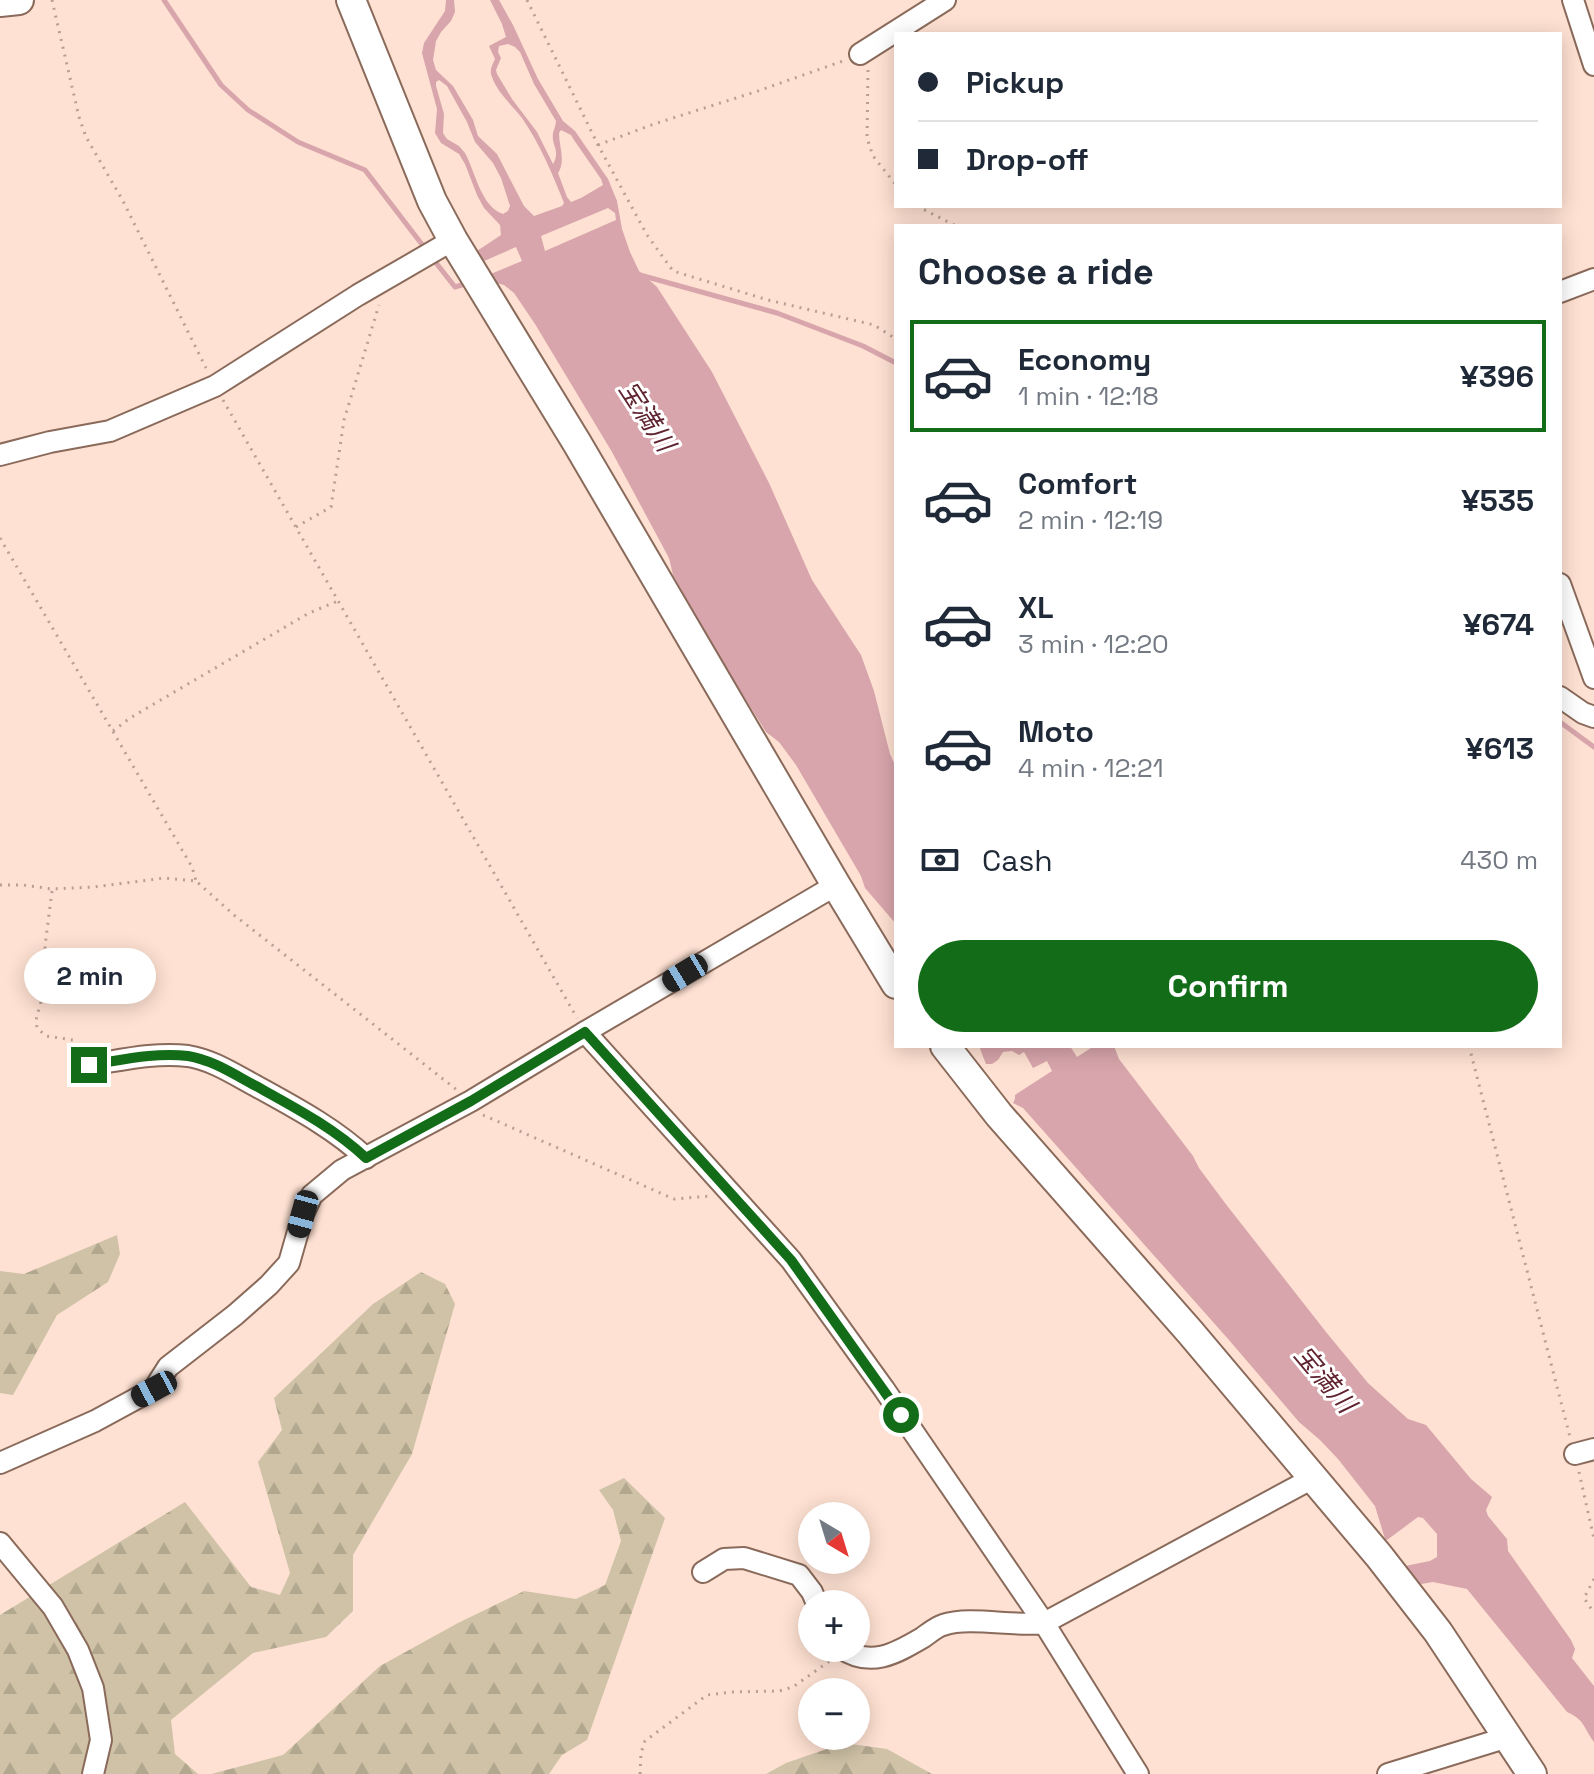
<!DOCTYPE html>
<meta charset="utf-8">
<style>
body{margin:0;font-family:"Space Grotesk","Noto Sans JP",sans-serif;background:#f6f6f7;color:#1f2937;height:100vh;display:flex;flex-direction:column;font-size:30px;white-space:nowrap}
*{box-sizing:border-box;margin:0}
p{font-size:26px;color:#747a83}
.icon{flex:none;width:44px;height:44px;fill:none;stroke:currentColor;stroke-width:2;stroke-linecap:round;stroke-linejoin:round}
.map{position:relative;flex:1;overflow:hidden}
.drawer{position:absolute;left:894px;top:224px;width:668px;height:824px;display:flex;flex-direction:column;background:#fff;border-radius:0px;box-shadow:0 4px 20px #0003}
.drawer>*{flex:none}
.banner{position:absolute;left:894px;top:32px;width:668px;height:176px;border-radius:0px;box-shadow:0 4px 20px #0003;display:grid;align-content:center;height:176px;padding:0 24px;background:#fff}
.needle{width:52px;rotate:142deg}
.controls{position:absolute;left:798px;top:1502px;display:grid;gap:16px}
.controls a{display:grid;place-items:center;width:72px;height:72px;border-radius:50%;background:#fff;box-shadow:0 4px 20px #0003;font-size:40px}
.end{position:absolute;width:36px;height:36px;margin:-18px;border:10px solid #136d18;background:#fff;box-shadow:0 0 0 4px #fff}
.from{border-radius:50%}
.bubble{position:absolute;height:56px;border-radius:28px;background:#fff;box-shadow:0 4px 20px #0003;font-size:26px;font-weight:700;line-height:56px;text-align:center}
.car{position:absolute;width:24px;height:48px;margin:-24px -12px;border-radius:10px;box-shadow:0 0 6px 2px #0007;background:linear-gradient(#222 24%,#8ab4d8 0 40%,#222 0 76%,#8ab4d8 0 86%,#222 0)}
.banner b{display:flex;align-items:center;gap:28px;height:76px;font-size:30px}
.banner b+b{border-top:2px solid #e0e1e3}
.banner i{width:20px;height:20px;background:#1f2937}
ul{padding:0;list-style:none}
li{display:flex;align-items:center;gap:24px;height:112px;margin:0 16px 12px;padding:0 8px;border:4px solid transparent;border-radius:0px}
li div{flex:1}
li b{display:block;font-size:30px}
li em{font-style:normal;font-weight:700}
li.on{border-color:#136d18}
li>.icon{width:72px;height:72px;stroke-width:1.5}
h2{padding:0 24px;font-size:36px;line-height:96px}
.pay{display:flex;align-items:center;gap:20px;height:88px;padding:0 24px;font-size:30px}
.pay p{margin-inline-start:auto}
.button{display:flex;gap:16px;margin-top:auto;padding:16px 24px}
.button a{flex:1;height:92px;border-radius:48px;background:#136d18;color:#fff;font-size:32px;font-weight:700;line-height:92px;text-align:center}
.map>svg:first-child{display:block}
</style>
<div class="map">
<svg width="1594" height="1774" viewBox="0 0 1594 1774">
<defs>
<pattern id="forest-firs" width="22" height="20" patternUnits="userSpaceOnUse" patternTransform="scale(2)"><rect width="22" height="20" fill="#cfc2a7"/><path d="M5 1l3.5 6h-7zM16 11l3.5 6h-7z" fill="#b2a78f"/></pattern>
</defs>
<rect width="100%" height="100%" fill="#fee1d2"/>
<g fill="url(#forest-firs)">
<path d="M117,1235L120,1254L108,1282L57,1315L13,1395L0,1393V1271L24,1274Z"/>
<path d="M421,1272L445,1284L455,1304L412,1454L353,1555V1611L326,1637L253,1653L171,1720L175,1754L198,1774H0V1615L185,1502L251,1587L280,1595L290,1573L258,1462L282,1430L274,1398L373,1304Z"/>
<path d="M624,1478L665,1518L587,1740L562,1755L549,1774H211L283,1755L380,1666L458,1623L524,1591L576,1599L605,1585L621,1541L613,1510L599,1490Z"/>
<path d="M844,1743L887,1749L932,1774H766L786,1763Z"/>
</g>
<g fill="#d7a5ab" fill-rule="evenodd">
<path d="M446,0H454L455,12L451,21L441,32L436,41L433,60L436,70L453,86L473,120L478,136L497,154L524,206L534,216L562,206L564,203C552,173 540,144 522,118C512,105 497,92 492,77C489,70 492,66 495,59L489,46L506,37L502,24L490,0H499L513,25L538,79L563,121L575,131L608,179L617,201L622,229L630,252L639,271L657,287L712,372L769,483L812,580L861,655L874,691L890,754L896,767V924L865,888L861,876L796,765L779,742L766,732L712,646L673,575L669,558L612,452L535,324L514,293L504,285L488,281L486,276L522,261L516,247L482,262L477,251L501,235L500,225L484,208L477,195L465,164L459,154L441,143L435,133L437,109L422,53L424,43L445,11ZM508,44L515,47L520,52L534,84L556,121C556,125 554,129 553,133C551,146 561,150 553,164L537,132L512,99L497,74L496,70L501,58L498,52L499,46ZM439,80L447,86L467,122L475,142L493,163L501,178L510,206L508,211L503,214C481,207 475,171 465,153L459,146L447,139L443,133L444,114L436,86V82ZM561,130L571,135L574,140L601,179L603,185L581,198L571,202L567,197L558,173C566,161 559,147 559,133ZM608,208L615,213L616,220L545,251L541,236Z"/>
<path d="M982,1046H1070L1077,1057L1094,1046H1114L1119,1059L1193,1156L1199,1168L1225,1203L1326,1332L1368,1383L1408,1419L1426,1425L1471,1479L1492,1497L1486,1510L1488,1516L1507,1539L1508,1551L1571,1640L1575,1649L1572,1658L1594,1686V1742C1583,1727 1585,1720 1567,1712L1467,1589L1433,1582L1421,1584L1416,1581L1405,1566L1430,1561L1437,1557V1534L1423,1518L1418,1517L1387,1540L1385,1539L1375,1506L1338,1459L1320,1440L1299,1422L1229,1340L1023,1108L1013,1103L1015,1099V1095L1052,1071L1047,1061L1033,1068L1024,1052L1019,1055L1012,1051L1003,1052L998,1060L992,1064H986L980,1049Z"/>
</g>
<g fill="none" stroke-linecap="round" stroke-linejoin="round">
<g stroke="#d7a5ab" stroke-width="5">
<path d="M164,0L221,85L248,110L298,142L365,170L427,251"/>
<path d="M433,259L455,287L468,283"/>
<path d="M640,275L777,313L863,346L896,363"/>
<path d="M1560,722L1594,747"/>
</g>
<g stroke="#8a6a5a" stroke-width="24">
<g id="street">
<path d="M1573,0L1594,65"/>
<path d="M860,54L945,0"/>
<path d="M1560,292L1594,279"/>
<path d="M0,455L50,442L110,431L215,386L358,295L453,240"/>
<path d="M1560,584L1594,678"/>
<path d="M1560,697L1583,713L1594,717"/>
<path d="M585,1032L791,1260L884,1389L1044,1623L1138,1774"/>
<path d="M89,1065C122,1060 155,1052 188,1056C213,1060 235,1075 256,1086C294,1107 334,1128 366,1158"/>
<path d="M1575,1454L1594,1449"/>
<path d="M0,1463L95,1421L154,1389L168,1367L235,1315L269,1285L289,1263L303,1214L312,1195L342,1170L471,1101L585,1032L836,885"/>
<path d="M0,1543L53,1607L78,1650L93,1688L101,1740L93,1774"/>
<path d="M703,1572L724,1559L744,1558L799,1575L812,1592L817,1604"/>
<path d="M841,1648C870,1668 895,1654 922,1638C928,1634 936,1627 943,1625C970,1616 1014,1627 1044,1623L1313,1478"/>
<path d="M1388,1774L1508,1737"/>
</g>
</g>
<g stroke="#8a6a5a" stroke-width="32">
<g id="secondary">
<path d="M351,0L432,201L453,240L577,443L836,885L896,984"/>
<path d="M0,2L19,0"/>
<path d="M945,1046L999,1115L1190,1332L1379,1556L1438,1632L1532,1774"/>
</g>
</g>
<g stroke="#b7a093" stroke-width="3" stroke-dasharray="2 6" stroke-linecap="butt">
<path d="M52,0L79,117L86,137L123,201L206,368"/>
<path d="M527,0L598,145L647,235L673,271L768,300L874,325L896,339"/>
<path d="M868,70L867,138L873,156L896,185"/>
<path d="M598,145L654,124L755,92L843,61"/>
<path d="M917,206L956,226"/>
<path d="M223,400L577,1018"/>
<path d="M296,527L331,507L344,420L379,305"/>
<path d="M0,538L192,867L196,881"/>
<path d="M113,731L130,718L309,613L338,601"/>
<path d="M0,885H23L52,889L94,887L164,878L196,881L234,915L457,1090"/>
<path d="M52,891L45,946L46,983L36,1020L37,1028L46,1036L73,1040L81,1051"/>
<path d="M1469,1046L1570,1437"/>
<path d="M483,1115L674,1199L710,1196"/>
<path d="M1579,1472L1594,1539"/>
<path d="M1594,1579L1584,1598L1594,1613"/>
<path d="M640,1774L641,1753L645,1741L707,1695L732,1692L779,1691L793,1687L831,1660"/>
</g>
<use href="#street" stroke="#fff" stroke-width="20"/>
<use href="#secondary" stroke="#fff" stroke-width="28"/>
</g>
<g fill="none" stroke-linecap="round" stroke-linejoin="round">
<path stroke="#136d18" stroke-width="10" d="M89,1065C122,1060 155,1052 188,1056C213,1060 235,1075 256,1086C294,1107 334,1128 366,1158L471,1101L585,1032L791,1260L901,1415"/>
</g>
<g text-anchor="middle" stroke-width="6" stroke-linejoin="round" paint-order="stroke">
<g font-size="26" font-style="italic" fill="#602330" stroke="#fff">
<text transform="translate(647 416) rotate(57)" y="9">宝満川</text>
<text transform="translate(1325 1379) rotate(50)" y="9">宝満川</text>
</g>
</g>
</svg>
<div class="controls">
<a><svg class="needle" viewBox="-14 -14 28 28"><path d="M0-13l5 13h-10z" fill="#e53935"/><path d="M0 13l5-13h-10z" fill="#747a83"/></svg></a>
<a>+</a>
<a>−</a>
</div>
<i class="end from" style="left:901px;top:1415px"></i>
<i class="end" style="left:89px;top:1065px"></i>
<div class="bubble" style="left:24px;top:948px;width:132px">2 min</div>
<i class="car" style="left:685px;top:973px;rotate:239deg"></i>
<i class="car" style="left:303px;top:1214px;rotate:195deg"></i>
<i class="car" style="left:154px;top:1389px;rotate:242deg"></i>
<div class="banner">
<b><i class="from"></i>Pickup</b>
<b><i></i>Drop-off</b>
</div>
<section class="drawer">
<h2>Choose a ride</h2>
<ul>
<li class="on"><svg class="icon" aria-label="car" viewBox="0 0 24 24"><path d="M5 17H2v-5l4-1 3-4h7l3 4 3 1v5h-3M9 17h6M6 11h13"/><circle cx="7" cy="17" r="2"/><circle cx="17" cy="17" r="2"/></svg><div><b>Economy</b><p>1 min · 12:18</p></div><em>¥396</em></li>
<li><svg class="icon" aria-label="car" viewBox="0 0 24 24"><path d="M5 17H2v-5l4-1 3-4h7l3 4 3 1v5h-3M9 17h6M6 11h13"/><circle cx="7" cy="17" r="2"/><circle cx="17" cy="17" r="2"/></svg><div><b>Comfort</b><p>2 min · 12:19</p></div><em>¥535</em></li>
<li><svg class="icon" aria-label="car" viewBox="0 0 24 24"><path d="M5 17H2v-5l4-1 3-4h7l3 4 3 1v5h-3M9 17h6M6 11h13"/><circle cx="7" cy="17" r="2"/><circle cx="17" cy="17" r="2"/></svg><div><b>XL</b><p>3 min · 12:20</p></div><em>¥674</em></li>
<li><svg class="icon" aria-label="car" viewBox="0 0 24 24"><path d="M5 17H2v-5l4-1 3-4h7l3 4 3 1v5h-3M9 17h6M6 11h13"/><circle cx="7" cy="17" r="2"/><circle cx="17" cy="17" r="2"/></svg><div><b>Moto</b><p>4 min · 12:21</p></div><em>¥613</em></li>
</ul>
<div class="pay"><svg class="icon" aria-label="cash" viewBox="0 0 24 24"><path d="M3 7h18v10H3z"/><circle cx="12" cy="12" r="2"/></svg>Cash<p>430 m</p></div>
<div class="button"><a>Confirm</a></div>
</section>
</div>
